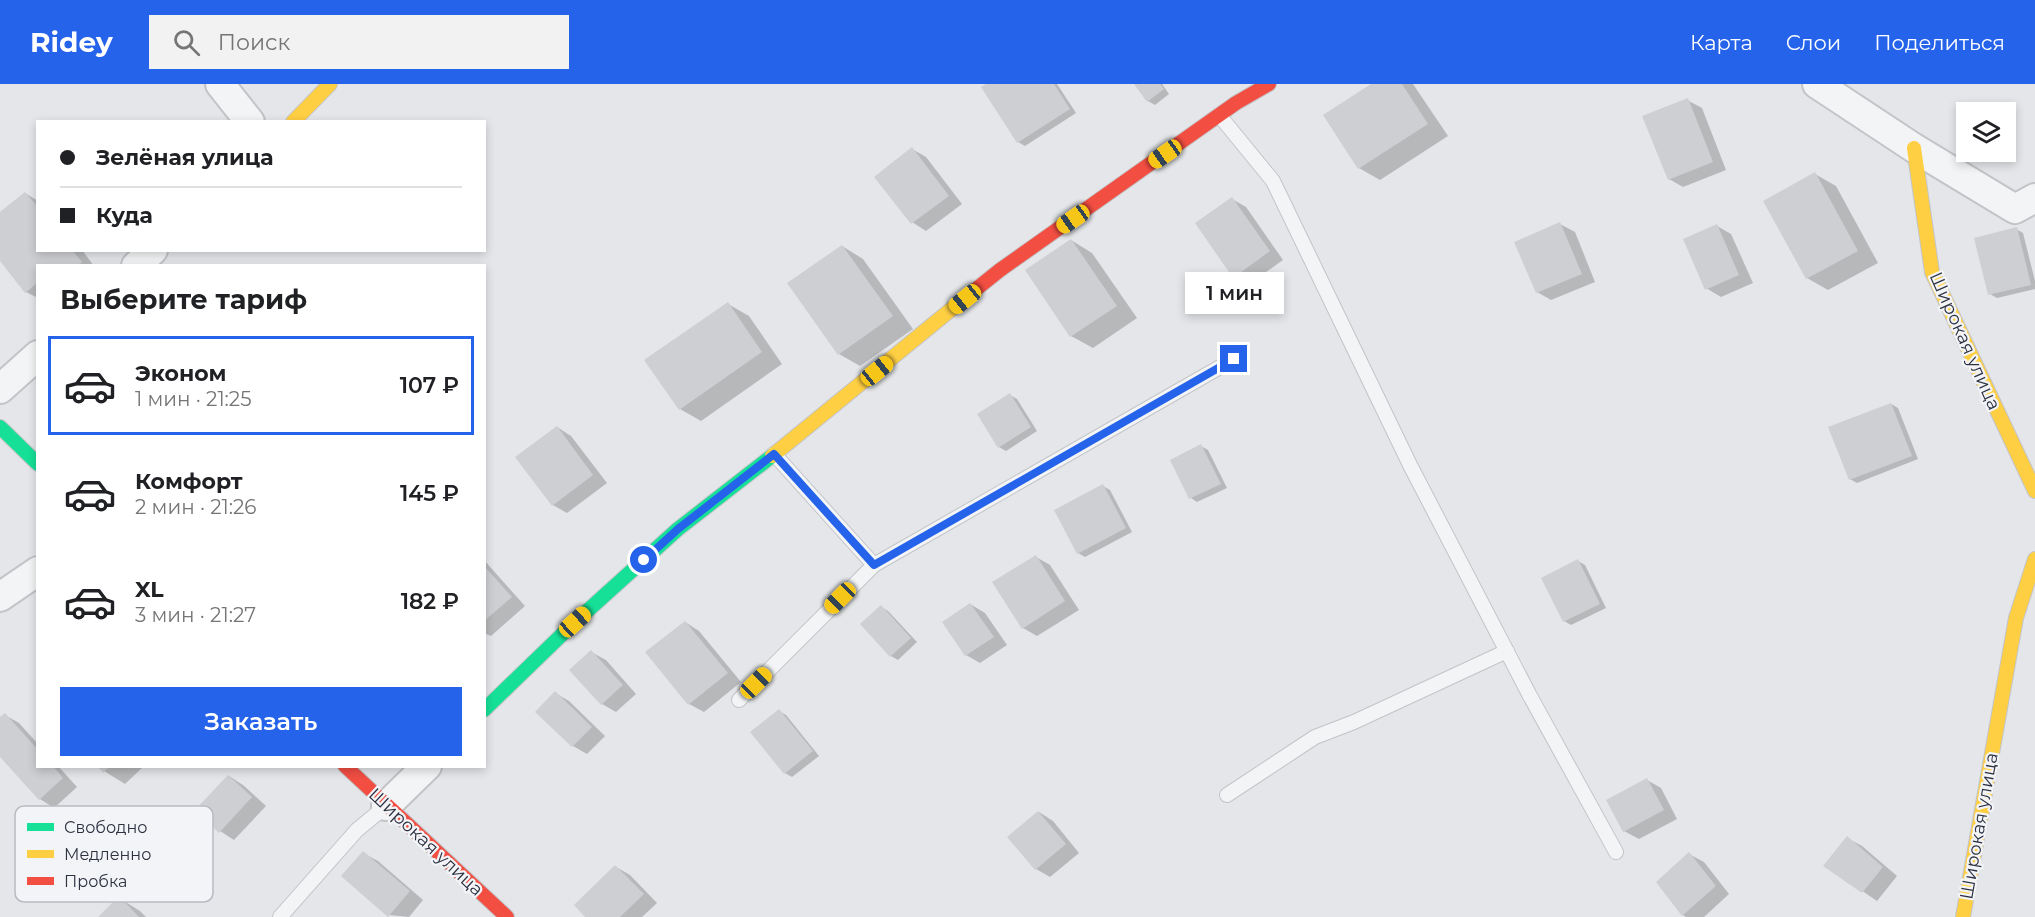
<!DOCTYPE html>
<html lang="ru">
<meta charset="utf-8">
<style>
body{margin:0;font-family:Montserrat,sans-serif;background:#f2f2f2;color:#202124;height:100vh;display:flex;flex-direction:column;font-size:22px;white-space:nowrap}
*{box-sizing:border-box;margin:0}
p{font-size:20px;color:#757577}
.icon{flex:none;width:33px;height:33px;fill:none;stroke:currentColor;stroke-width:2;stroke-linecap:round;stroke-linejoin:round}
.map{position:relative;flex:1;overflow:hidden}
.sheet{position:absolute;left:36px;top:180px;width:450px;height:504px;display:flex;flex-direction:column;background:#fff;border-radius:0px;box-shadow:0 3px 9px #0003}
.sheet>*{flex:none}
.hud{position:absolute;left:36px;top:36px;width:450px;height:132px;border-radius:0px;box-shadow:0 3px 9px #0003;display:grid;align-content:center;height:132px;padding:0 24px;background:#fff}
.buttons{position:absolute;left:1956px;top:18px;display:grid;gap:12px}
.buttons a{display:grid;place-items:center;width:60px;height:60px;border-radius:0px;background:#fff;box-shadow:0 3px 9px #0003;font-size:30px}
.end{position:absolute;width:27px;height:27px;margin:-14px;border:8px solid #2563eb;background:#fff;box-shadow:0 0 0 3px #fff}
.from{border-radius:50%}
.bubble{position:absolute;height:42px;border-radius:0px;background:#fff;box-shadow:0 3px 9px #0003;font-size:20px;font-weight:600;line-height:42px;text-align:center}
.car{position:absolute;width:18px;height:36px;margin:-18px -9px;border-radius:8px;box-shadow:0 0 4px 2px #0007;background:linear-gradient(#f5c518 24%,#345 0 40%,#f5c518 0 76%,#345 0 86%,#f5c518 0)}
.hud b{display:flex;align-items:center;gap:21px;height:57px;font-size:22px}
.hud b+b{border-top:2px solid #e0e0e0}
.hud i{width:15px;height:15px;background:#202124}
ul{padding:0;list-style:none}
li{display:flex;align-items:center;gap:18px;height:99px;margin:0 12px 9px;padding:0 12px;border:3px solid transparent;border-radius:0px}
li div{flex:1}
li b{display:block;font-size:22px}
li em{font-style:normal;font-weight:600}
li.active{border-color:#2563eb}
li>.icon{width:54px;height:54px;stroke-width:1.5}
h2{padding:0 24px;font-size:27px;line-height:72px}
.button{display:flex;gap:12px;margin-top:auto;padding:12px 24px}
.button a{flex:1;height:69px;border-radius:0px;background:#2563eb;color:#fff;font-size:24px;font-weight:600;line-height:69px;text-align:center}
header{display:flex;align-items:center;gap:36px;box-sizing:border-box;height:84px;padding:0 30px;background:#2563eb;color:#fff}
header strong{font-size:28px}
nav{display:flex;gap:33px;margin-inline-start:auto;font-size:21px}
.search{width:420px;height:54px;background:#f2f2f2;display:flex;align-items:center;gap:15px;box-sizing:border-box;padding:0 21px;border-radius:0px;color:#757577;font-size:22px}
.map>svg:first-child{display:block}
</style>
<header>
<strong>Ridey</strong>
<div class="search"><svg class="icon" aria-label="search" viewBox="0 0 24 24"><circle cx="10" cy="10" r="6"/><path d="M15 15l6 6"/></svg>Поиск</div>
<nav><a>Карта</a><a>Слои</a><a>Поделиться</a></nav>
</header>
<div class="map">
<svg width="2035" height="833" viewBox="0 0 2035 833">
<rect width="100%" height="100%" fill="#e4e6e9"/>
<g fill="#0003">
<path d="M989,0H1057L1076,29L1025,62L1018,58Z"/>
<path d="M1136,0H1162L1169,10L1155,21L1148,17Z"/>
<path d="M1374,0H1413L1448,52L1380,96L1359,84Z"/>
<path d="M1687,16L1702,24L1726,86L1683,103L1669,95Z"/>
<path d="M912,65L926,73L962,120L926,147L912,138Z"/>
<path d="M1815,90L1836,102L1878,179L1828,206L1807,194Z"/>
<path d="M25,109L38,117V166H82L94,182H38V214L26,208L0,175V129Z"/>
<path d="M1232,115L1246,123L1283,176L1248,201L1234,192Z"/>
<path d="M1560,140L1575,148L1595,198L1551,216L1537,208Z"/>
<path d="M1717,142L1731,150L1753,199L1721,213L1706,204Z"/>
<path d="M2016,145L2023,149L2035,197V205L1997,214L1990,210Z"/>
<path d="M1071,156L1092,169L1137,234L1093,264L1071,252Z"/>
<path d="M842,162L863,175L913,245L860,282L839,270Z"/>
<path d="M728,220L749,232L782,280L701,337L680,325Z"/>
<path d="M1010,311L1017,315L1037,347L1006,367L999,363Z"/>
<path d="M1891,320L1898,324L1918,375L1857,399L1850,395Z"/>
<path d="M557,343L571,352L607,399L567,429L553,421Z"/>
<path d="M1201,362L1208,366L1227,404L1197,418L1191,414L1172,377Z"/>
<path d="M1103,402L1110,406L1132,448L1085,473L1078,469Z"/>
<path d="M1036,473L1050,481L1079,526L1037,552L1023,544Z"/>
<path d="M484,476L525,522L491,552L484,549Z"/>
<path d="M1578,477L1585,481L1606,524L1571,541L1564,537Z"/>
<path d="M970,520L985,529L1007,561L980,579L966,571Z"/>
<path d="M881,523L888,527L917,558L898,576L891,572L862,540Z"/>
<path d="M685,538L699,547L741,598L704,628L689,620Z"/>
<path d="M591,568L606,576L636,610L616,628L602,620Z"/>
<path d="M555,609L569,617L605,652L587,670L573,662L537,628Z"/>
<path d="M779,627L786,631L819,672L792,693L785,689Z"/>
<path d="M5,631L19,639L38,660V682H58L77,703L54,724L40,715L0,671V635Z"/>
<path d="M99,682H144L125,700L104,687Z"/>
<path d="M229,692L243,701L266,722L234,756L220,747Z"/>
<path d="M1647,696L1661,704L1677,735L1639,755L1624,747Z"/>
<path d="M1039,728L1053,737L1079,769L1050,793L1036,785Z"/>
<path d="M1847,754L1862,762L1897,792L1877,817L1826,782Z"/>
<path d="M363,769L378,777L423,816L409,833L389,831Z"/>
<path d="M1689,770L1704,778L1729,810L1704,833H1686L1683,831Z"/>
<path d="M616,783L630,791L657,819L642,833H587Z"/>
<path d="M119,814L140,827L146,833H100Z"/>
</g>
<g fill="#cecfd2">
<path d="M986,0H1054L1070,25L1017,59L981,3Z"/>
<path d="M1134,0H1160L1164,5L1147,18Z"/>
<path d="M1371,0H1402L1428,40L1358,85L1323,31Z"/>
<path d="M1688,14L1713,78L1668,96L1642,32Z"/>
<path d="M912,63L949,112L911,140L874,93Z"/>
<path d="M1815,88L1858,167L1806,195L1763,117Z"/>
<path d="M25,108L38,123V166H72L82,178L78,182H38V202L36,200L25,209L0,177V128Z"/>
<path d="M1232,113L1270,167L1233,194L1195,139Z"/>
<path d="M1560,138L1582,190L1536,209L1514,158Z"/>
<path d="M1717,140L1739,191L1705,206L1683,155Z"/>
<path d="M2017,143L2031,201L1988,211L1974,154Z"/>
<path d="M1071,155L1117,222L1070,253L1025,186Z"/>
<path d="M842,161L893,232L838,271L787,199Z"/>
<path d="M728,218L762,268L679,326L644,276Z"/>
<path d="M1010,309L1031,343L998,364L977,330Z"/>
<path d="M1891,319L1912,372L1849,396L1828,343Z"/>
<path d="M557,342L593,391L552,422L515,373Z"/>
<path d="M1201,360L1221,400L1189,415L1170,376Z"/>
<path d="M1103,400L1126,444L1077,470L1054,426Z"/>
<path d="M1036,471L1065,517L1022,545L992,498Z"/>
<path d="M1578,475L1600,520L1563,538L1541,494Z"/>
<path d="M484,482L512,513L484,537Z"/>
<path d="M970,519L994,553L965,572L942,538Z"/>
<path d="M881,521L911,554L890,573L860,540Z"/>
<path d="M685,537L728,589L688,621L645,568Z"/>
<path d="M591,566L623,601L601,621L569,586Z"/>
<path d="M555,607L592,643L572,663L535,628Z"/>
<path d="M779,625L813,667L784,690L750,648Z"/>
<path d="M5,629L38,666V682H53L63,694L39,716L0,673V633Z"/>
<path d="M97,682H110L103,689Z"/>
<path d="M228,691L252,713L219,749L195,726Z"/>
<path d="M1647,694L1664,726L1623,748L1606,716Z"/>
<path d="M1038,727L1066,760L1035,786L1007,753Z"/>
<path d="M1847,752L1883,783L1862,809L1823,782Z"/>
<path d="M363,767L410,807L388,833L341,792Z"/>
<path d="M1689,768L1716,802L1682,832L1656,798Z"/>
<path d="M615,781L644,810L620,833H585L574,821Z"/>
<path d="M119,812L139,833H98Z"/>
</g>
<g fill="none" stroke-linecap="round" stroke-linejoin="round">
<g stroke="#c3c4c7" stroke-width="16">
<g id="lane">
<path d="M1219,31L1273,97L1410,381L1530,612L1616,768"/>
<path d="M874,481L1234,275"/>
<path d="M739,616L874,481L774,370"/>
<path d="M1227,711L1315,653L1354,638L1507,567"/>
<path d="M280,833L357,746L386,722"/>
</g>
</g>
<g stroke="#c3c4c7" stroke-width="32">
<g id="street">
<path d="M220,0L250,38"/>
<path d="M1817,0L1914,64L2015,125L2035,114"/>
<path d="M136,182L153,166"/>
<path d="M0,305L38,271"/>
<path d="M0,513L38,487"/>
<path d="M386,722L427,682"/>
</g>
</g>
<g stroke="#c3c4c7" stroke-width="16">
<g id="fast">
<path d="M0,343L38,380"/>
<path d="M484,626L575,538L678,445L772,372"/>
</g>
</g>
<g stroke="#c3c4c7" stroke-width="16">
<g id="slow">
<path d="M293,38L330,0"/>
<path d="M1914,64L1932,188L2035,407"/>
<path d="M772,372L970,210"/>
<path d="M1963,833L2016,534L2035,475"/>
</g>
</g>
<g stroke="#c3c4c7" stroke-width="16">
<g id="jam">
<path d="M970,210L1000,186L1236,19L1269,0"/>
<path d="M345,682L507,833"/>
</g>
</g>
<use href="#lane" stroke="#f3f4f5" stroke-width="14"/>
<use href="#street" stroke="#f3f4f5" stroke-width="28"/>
<use href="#fast" stroke="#16e098" stroke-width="14"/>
<use href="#slow" stroke="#ffcf43" stroke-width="14"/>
<use href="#jam" stroke="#f24e42" stroke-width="14"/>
</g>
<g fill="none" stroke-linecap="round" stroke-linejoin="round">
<path stroke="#2563eb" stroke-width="8" d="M644,476L678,445L774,370L874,481L1234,275"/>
</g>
<g text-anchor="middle" stroke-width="4.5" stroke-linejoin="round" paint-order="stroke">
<g font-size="18" fill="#2d3140" stroke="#f3f4f7">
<text transform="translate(1965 257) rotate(66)" y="6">Широкая улица</text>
<text transform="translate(1979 742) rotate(-80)" y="6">Широкая улица</text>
<text transform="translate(426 758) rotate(43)" y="6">Широкая улица</text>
</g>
</g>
<rect x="15" y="722" width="198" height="96" rx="9" fill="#f3f4f7" stroke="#b8bac0" stroke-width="1.5"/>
<rect x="27" y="739" width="27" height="8" fill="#16e098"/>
<rect x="27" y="766" width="27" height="8" fill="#ffcf43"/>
<rect x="27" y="793" width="27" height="8" fill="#f24e42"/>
<g font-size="16" fill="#2d3140">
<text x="64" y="749">Свободно</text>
<text x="64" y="776">Медленно</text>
<text x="64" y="803">Пробка</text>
</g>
</svg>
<div class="buttons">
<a><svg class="icon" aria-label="layers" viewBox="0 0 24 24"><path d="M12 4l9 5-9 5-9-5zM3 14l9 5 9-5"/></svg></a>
</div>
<i class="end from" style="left:644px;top:476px"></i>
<i class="end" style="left:1234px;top:275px"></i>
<div class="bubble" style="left:1185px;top:188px;width:99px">1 мин</div>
<i class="car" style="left:1165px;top:70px;rotate:235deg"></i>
<i class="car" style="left:1073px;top:135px;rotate:235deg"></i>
<i class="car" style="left:965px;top:215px;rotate:231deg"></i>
<i class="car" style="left:877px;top:287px;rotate:51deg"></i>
<i class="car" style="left:840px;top:514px;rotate:225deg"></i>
<i class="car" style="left:575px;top:538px;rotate:48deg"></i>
<i class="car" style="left:756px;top:599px;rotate:45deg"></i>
<div class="hud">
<b><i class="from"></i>Зелёная улица</b>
<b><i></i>Куда</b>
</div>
<section class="sheet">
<h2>Выберите тариф</h2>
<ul>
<li class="active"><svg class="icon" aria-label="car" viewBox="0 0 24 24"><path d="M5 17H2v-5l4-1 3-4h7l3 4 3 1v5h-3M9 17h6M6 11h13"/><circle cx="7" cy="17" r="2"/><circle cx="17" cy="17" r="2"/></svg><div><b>Эконом</b><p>1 мин · 21:25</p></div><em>107 ₽</em></li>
<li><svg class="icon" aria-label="car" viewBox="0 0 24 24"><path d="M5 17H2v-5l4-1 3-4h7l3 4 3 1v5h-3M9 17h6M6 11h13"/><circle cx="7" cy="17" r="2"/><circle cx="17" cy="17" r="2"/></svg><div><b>Комфорт</b><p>2 мин · 21:26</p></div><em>145 ₽</em></li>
<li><svg class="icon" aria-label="car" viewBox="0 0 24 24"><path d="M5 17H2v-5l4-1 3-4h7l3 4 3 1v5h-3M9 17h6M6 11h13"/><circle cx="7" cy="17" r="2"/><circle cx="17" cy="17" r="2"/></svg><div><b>XL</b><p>3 мин · 21:27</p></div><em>182 ₽</em></li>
</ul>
<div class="button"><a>Заказать</a></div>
</section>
</div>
